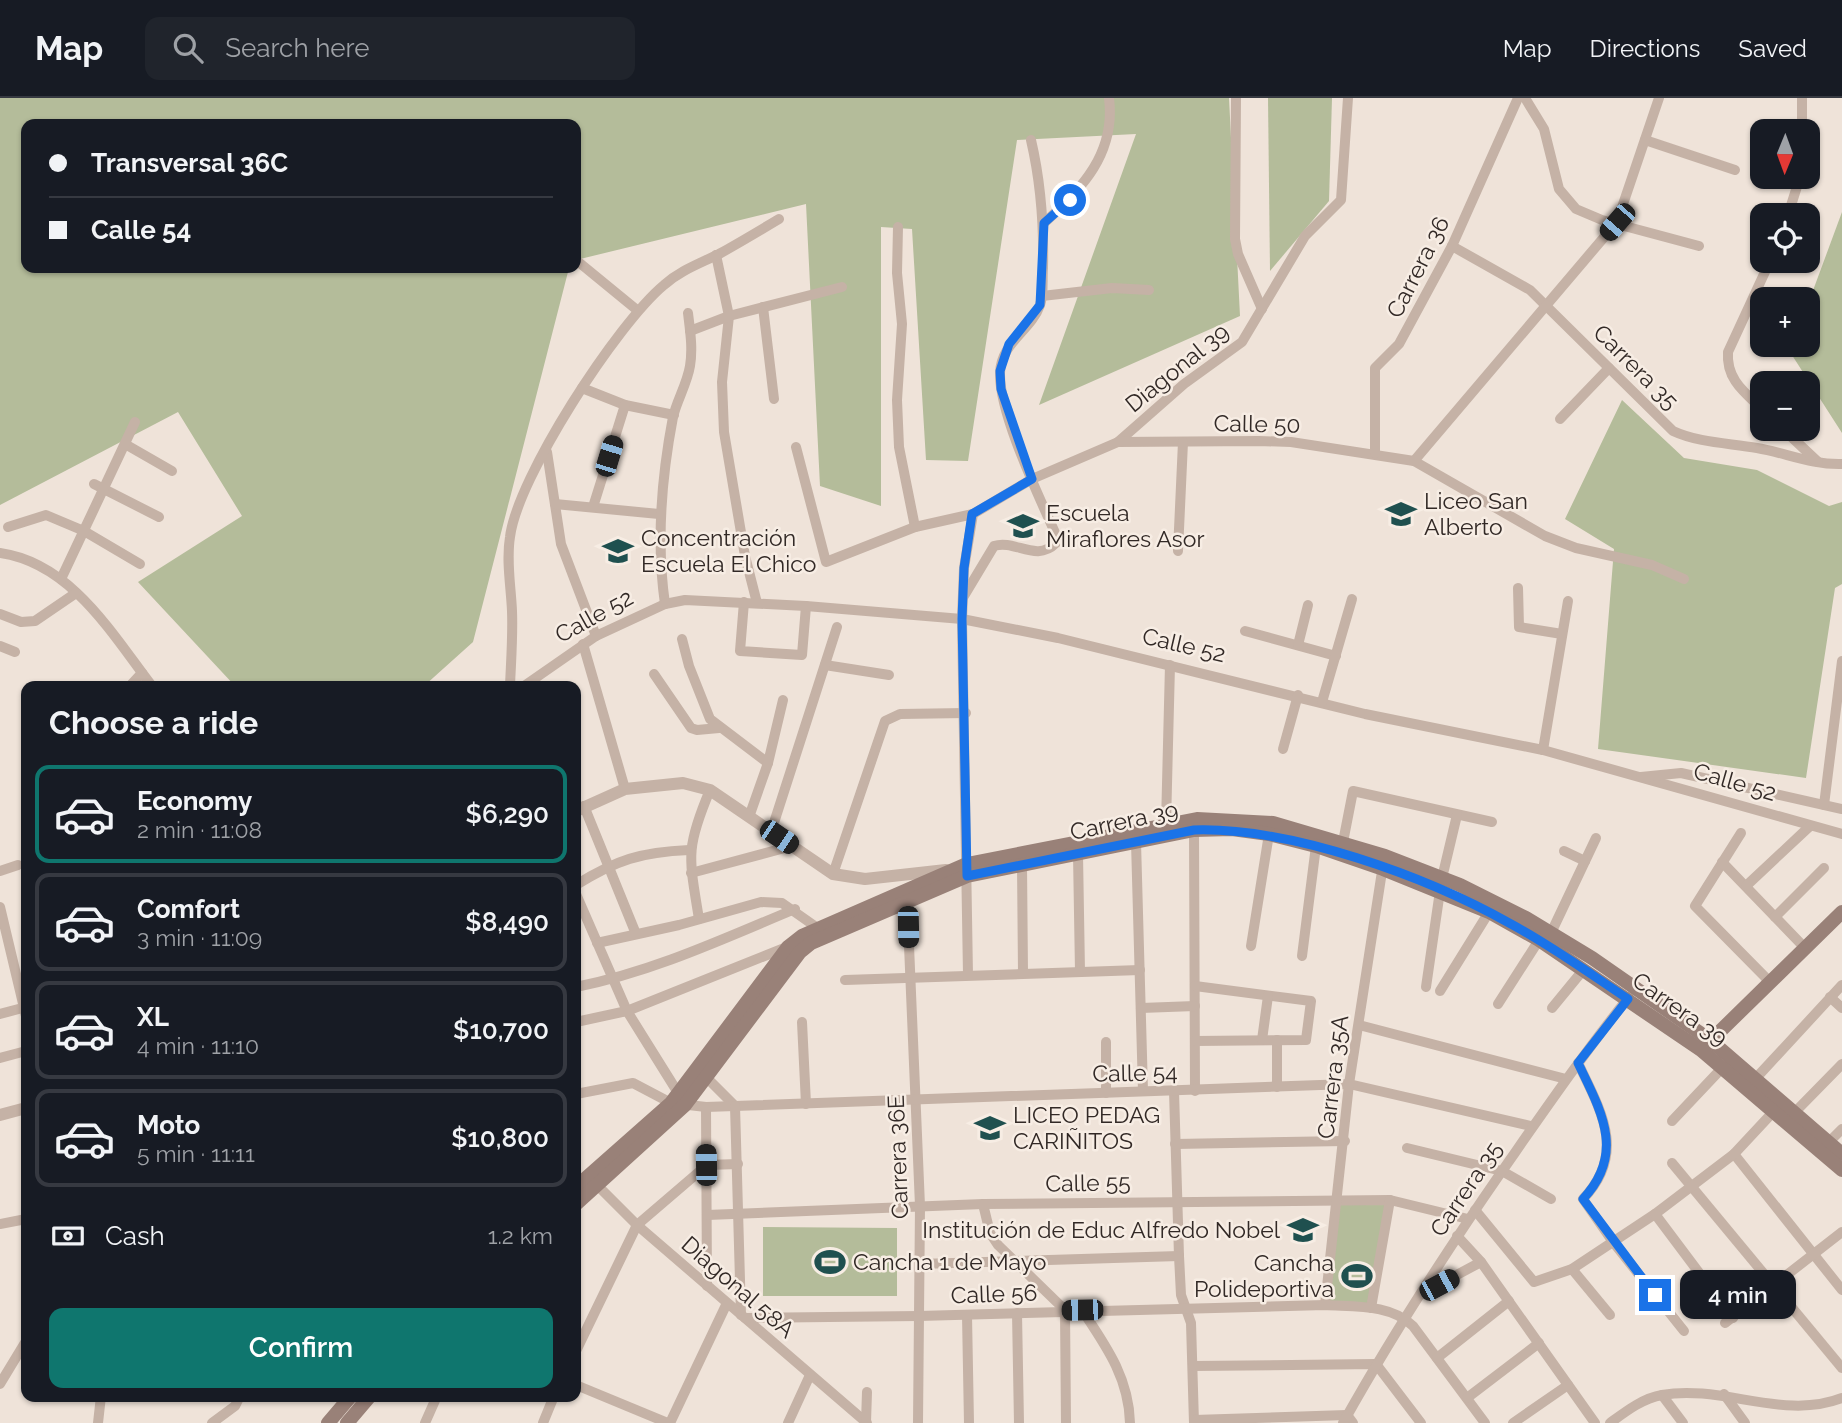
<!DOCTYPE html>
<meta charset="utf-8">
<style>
body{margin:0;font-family:Raleway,sans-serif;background:#20242c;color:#f1f3f6;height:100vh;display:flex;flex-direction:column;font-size:26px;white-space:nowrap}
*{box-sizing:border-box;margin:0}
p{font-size:23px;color:#9ea1a6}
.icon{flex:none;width:38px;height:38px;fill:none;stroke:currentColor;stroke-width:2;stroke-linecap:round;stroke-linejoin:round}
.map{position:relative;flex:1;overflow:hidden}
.sheet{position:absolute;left:21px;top:583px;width:560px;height:721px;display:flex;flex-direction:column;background:#171b24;border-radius:14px;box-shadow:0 2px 5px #0004}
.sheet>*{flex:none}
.banner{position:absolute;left:21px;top:21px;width:560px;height:154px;border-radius:14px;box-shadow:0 2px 5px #0004;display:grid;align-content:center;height:154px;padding:0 28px;background:#171b24}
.needle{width:46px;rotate:181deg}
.fabs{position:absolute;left:1750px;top:21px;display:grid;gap:14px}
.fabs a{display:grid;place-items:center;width:70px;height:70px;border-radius:14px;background:#171b24;box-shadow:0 2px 5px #0004;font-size:35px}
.end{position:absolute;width:32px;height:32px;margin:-16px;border:9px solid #1a73e8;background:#fff;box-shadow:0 0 0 4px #fff}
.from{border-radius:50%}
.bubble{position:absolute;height:49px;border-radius:14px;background:#171b24;box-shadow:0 2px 5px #0004;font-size:23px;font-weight:600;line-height:49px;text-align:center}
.car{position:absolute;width:21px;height:42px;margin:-21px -10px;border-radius:9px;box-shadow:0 0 5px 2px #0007;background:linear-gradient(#222 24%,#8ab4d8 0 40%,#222 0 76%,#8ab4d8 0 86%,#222 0)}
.banner b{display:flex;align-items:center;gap:24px;height:66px;font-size:26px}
.banner b+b{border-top:2px solid #363941}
.banner i{width:18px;height:18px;background:#f1f3f6}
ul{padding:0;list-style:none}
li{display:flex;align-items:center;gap:21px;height:98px;margin:0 14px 10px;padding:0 14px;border:4px solid #363941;border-radius:14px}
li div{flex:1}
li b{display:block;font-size:26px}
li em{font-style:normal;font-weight:600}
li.selected{border-color:#0f766e}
li>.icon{width:63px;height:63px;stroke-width:1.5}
h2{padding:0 28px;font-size:32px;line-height:84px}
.pay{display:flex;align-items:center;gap:18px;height:77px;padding:0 28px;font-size:26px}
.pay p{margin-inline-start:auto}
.primary-button{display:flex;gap:14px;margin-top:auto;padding:14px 28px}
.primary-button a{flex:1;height:80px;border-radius:14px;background:#0f766e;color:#fff;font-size:28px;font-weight:600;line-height:80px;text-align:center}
header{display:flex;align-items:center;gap:42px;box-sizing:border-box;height:98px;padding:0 35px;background:#171b24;border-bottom:2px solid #363941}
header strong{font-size:33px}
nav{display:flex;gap:38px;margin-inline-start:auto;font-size:24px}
.search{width:490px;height:63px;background:#20242c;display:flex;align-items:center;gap:18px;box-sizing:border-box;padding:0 24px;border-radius:14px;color:#9ea1a6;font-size:26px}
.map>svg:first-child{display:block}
</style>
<header>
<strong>Map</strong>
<div class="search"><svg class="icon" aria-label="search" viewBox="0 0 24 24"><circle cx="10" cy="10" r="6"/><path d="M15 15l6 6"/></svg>Search here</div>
<nav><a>Map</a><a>Directions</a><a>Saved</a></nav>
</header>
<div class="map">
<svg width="1842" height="1325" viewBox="0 0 1842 1325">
<rect width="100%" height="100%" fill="#efe3d9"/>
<g fill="#b4bc9a">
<path d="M0,0H1229L1240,218L1039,307L1136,36L1017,42L968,363L926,362L912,131L881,129V408L820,388L806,106L576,162V26H26V170H569L473,544L424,588H235L138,484L242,418L178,314L0,407Z"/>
<path d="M1268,0H1332L1329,103L1270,173Z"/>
<path d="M1842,114V335L1790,254L1793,247H1808V206Z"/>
<path d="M1622,302L1684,360L1757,372L1829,408L1842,404V486L1835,490L1806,680L1598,651L1614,451L1565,421Z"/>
<path d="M1336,1102H1390L1371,1210L1325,1207Z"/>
<path d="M763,1129L897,1130V1198H763Z"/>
</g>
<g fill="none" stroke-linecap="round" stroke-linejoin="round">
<g stroke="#c5b2a6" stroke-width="10">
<path d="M1236,0L1235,141L1238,156L1262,211"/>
<path d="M1525,0L1544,31L1559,91L1576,111L1602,122L1699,148"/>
<path d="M1802,33V0"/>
<path d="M1645,42L1735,72"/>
<path d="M1788,117L1800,79"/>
<path d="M1044,125C1082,91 1116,55 1109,0"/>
<path d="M898,129L897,175L902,226L897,302L899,349L915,429"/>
<path d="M1452,148L1530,192L1673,333C1699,345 1729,345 1757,350C1786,355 1812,367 1842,366"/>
<path d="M716,157L729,218L722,284L724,334L745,458L757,505"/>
<path d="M576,162L637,212"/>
<path d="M1042,198L1112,190L1149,192"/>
<path d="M763,209L774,301"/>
<path d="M690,233L729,218L842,189"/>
<path d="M582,290L625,307L674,317"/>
<path d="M1762,311C1744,294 1726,281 1728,254L1770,163"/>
<path d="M1560,321L1609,270"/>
<path d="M1783,331L1818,364"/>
<path d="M1118,344L1184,286L1242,244L1305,138L1341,102L1348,0"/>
<path d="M125,346L172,373"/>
<path d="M796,349L826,464L915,429L973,416L1032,381L1118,344L1259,343L1291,344L1414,363L1545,438L1576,450L1652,467L1684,481"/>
<path d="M547,354L561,446L596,538"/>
<path d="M1375,355V270L1399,246L1452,148L1518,0"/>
<path d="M1414,363L1617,124L1659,0"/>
<path d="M94,386L159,419"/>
<path d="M555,406L659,416"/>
<path d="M593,409L625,307"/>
<path d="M8,429L46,417L84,433L140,466"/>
<path d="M1178,453L1183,344"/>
<path d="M0,455C71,465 112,536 152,588"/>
<path d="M61,481L135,324"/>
<path d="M1518,490L1519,529L1562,536"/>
<path d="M964,498L994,448C1015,441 1036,465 1056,445V437C1039,398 999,316 1000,275C1001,244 1031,233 1040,207C1044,196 1042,182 1043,170C1044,125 1041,85 1031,42"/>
<path d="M744,504L740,553L802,557L806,508"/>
<path d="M665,506C656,443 661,382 673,319C677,302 687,286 690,268C693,250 690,232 688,215"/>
<path d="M0,516L21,524L35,523L76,495"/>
<path d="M1245,533L1336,558"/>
<path d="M682,541L689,568L710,621L768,665"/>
<path d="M583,546L625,691"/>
<path d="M1298,547L1308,507"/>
<path d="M0,548L15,554"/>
<path d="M825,567L889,577"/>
<path d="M654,576L691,630L697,632L719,630"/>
<path d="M130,588L142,575"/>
<path d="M510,588C511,563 513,538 512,513C511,489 506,463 510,439C517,380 617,226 664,187C681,172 699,166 719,156C739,145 759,133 779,121"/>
<path d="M524,588L596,538L665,506L685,502L806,508L962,521L1058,540L1365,616L1543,652L1842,736"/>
<path d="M1322,604L1352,501"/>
<path d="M1283,651L1298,597"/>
<path d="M1543,652L1568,503"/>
<path d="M1641,679L1681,675L1842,711"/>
<path d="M1824,707L1842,563"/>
<path d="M584,708L636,836"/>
<path d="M749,719L768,665L783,602"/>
<path d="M1166,726L1170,567"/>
<path d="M1194,732L1195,993"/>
<path d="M771,734L837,529"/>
<path d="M1741,735L1695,808L1769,883"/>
<path d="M1136,744L1143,993"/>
<path d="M1343,744L1353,693L1492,724"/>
<path d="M1564,753L1585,763"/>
<path d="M1078,756L1080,874"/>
<path d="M1722,764L1804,849"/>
<path d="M1022,767L1023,875"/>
<path d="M0,773L18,767"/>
<path d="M691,775L792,748"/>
<path d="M833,776L885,623L900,616L966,615"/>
<path d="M1442,780L1457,717"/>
<path d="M576,787C616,762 641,754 689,752"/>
<path d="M1746,788L1810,728"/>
<path d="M576,796L627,913L680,998"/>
<path d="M907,800L920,1108L918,1325"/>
<path d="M0,809L26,918"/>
<path d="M1775,819L1824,770"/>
<path d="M699,821C689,759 685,751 710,692"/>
<path d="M1551,835L1596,740"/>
<path d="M597,845L679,827L761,804L782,805L819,831"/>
<path d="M1251,848L1269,736"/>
<path d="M1302,858L1316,748"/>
<path d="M968,877L962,521L964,470L973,416"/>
<path d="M845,882L1140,872"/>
<path d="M1195,888L1311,903L1306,942L1195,943"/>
<path d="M576,889C652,874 723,841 795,811"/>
<path d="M1426,889L1440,793"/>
<path d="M1440,893L1489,814"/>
<path d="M1830,899L1842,910"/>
<path d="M1498,906L1539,842"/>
<path d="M1141,910L1195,908"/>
<path d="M1552,910L1584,871"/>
<path d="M0,916L26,909"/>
<path d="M576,924L627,913L787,849"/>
<path d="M802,924L806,1006"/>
<path d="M1359,927L1566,981"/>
<path d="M1262,942L1268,898"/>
<path d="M1277,942V989"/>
<path d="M1106,944V995"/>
<path d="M0,960L26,953"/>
<path d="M1578,965C1601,1013 1627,1055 1583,1101L1613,1144L1684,1233"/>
<path d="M706,979L735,1008"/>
<path d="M1757,979L1842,887"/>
<path d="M1174,993L1179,1158L1181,1197L1191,1225L1194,1325"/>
<path d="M576,996L633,985L671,1005L706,1009L1349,986L1531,1028"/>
<path d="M735,1008L741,1217"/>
<path d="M706,1009L707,1188"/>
<path d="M1796,1013L1842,966"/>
<path d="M1672,1023L1723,969"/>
<path d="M1829,1044L1842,1031"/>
<path d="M1175,1046L1345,1043"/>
<path d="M1407,1050L1502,1073L1551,1101"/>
<path d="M1734,1056L1842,1192"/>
<path d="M1672,1065L1842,1270"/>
<path d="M595,1085L637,1127L867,1325"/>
<path d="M983,1106L990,1135L998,1147L1065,1212L1066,1325"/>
<path d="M1475,1112L1534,1184L1572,1171L1655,1116L1734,1056L1775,1012"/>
<path d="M1655,1116L1733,1220"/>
<path d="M707,1117L983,1106L1390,1102L1468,1121"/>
<path d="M0,1126L26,1121"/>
<path d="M1457,1138L1481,1164L1595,1325"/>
<path d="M920,1166L1179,1158"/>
<path d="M1572,1171L1610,1217"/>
<path d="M1421,1196L1481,1164"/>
<path d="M1325,1207L1349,986L1383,767"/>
<path d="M1371,1210L1390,1102"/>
<path d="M1082,1212C1106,1248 1129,1280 1130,1325"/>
<path d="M1017,1215L1019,1325"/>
<path d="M967,1217L969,1325"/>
<path d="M745,1220L919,1218L1325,1207C1355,1209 1391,1206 1413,1228L1485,1325"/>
<path d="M1725,1225L1842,1134"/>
<path d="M576,1253L637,1127L707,1067L738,1066"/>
<path d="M1437,1260L1509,1203"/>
<path d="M1193,1268L1376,1266L1421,1325"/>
<path d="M0,1286L26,1243"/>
<path d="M576,1287L668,1325"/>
<path d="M1724,1296L1745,1325"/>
<path d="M1662,1297L1683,1325"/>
<path d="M1467,1300L1539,1245"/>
<path d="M1194,1322L1347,1317L1353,1325"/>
<path d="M866,1324L867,1294"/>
<path d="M98,1325L101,1298"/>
<path d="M212,1325L235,1308L240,1298"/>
<path d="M425,1325L437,1298"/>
<path d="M543,1325L554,1298"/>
<path d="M670,1325L727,1205"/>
<path d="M788,1325L810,1277"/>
<path d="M1343,1325C1391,1239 1444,1157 1500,1076C1542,1016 1583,956 1629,899"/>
<path d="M1513,1325L1568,1287"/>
<path d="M1610,1325C1625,1314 1643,1300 1662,1297C1722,1286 1784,1323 1842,1300"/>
</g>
<g stroke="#c5b2a6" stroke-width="12">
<path d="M576,713L625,691L683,685L710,692L833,776L865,781L946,772"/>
<path d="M0,1017L26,1010"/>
</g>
<g stroke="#998178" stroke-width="14">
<path d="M1705,948L1842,814"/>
<path d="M576,1089L671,1005L788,849L802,838L967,766L1197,721L1273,725L1385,758L1460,787L1526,820L1592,860L1710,942L1842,1056"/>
<path d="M576,1106L685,1007L800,854L811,845L967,778L1194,732L1232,731L1269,736L1316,748L1383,771L1489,814L1539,842L1701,952L1842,1072"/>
<path d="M328,1325L351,1298"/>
<path d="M347,1325L370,1298"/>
</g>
</g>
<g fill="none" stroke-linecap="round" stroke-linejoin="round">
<path stroke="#1a73e8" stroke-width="9" d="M1070,102L1044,125L1040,207L1009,246L1000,273L1001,291L1032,381L972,416L964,470L962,521L967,778L1194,732C1291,729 1426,778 1511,826C1552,848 1589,875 1628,901L1578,965C1601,1013 1626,1055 1583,1101L1655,1197"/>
</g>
<defs>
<g id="school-bare" transform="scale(2.415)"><path d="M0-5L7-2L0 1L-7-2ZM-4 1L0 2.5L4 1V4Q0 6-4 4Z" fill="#1f504f" stroke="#f7ede4" stroke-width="2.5" paint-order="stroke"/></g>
<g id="stadium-bare" transform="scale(2.415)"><path d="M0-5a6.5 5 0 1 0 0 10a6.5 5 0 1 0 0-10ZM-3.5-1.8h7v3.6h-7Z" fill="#1f504f" stroke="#f7ede4" stroke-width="2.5" paint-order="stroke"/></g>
</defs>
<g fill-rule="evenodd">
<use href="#school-bare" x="1401" y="416"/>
<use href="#school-bare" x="1023" y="428"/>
<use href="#school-bare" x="618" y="453"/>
<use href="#school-bare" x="990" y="1030"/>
<use href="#school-bare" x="1303" y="1132"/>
<use href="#stadium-bare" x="830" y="1164"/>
<use href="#stadium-bare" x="1357" y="1178"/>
</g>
<g text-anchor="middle" stroke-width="5" stroke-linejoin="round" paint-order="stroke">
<g font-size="23" fill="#322926" stroke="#f7ede4">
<text transform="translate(1418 169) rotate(-63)" y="8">Carrera 36</text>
<text transform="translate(1636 269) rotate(45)" y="8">Carrera 35</text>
<text transform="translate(1177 270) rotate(-39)" y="8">Diagonal 39</text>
<text transform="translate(1257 326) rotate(1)" y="8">Calle 50</text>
<text transform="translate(594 518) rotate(-29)" y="8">Calle 52</text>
<text transform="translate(1184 547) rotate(13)" y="8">Calle 52</text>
<text transform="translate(1735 684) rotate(16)" y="8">Calle 52</text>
<text transform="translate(1124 723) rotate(-12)" y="8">Carrera 39</text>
<text transform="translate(1680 911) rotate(35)" y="8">Carrera 39</text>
<text transform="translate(1135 975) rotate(-1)" y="8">Calle 54</text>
<text transform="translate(1333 979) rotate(-83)" y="8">Carrera 35A</text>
<text transform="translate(898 1059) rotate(-92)" y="8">Carrera 36E</text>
<text transform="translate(1088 1085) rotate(-1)" y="8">Calle 55</text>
<text transform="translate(1466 1091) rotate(-56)" y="8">Carrera 35</text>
<text transform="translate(738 1189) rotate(41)" y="8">Diagonal 58A</text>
<text transform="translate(994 1196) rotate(-2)" y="8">Calle 56</text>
</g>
<g font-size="23" fill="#322926" stroke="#f7ede4" text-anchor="start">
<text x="1424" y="411">Liceo San<tspan x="1424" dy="26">Alberto</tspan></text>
<text x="1046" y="423">Escuela<tspan x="1046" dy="26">Miraflores Asor</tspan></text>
<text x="641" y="448">Concentración<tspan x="641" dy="26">Escuela El Chico</tspan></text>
<text x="1013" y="1025">LICEO PEDAG<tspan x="1013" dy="26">CARIÑITOS</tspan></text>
<text x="1280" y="1140" text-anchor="end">Institución de Educ Alfredo Nobel</text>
<text x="853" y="1172">Cancha 1 de Mayo</text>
<text x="1334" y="1173" text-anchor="end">Cancha<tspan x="1334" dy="26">Polideportiva</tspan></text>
</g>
</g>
</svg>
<div class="fabs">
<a><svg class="needle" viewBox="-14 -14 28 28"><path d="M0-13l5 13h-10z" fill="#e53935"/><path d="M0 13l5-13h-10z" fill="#9ea1a6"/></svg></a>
<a><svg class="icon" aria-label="locate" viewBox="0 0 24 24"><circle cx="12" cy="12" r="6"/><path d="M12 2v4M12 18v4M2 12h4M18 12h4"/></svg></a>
<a>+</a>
<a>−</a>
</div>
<i class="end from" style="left:1070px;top:102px"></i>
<i class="end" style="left:1655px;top:1197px"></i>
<div class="bubble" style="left:1680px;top:1172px;width:116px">4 min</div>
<i class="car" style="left:1617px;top:124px;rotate:221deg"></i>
<i class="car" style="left:609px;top:358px;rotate:17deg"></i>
<i class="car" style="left:779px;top:739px;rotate:124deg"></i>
<i class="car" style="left:908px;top:829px;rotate:179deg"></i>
<i class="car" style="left:706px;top:1067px;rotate:359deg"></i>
<i class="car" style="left:1439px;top:1187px;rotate:62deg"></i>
<i class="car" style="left:1082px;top:1212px;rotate:269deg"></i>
<div class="banner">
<b><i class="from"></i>Transversal 36C</b>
<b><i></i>Calle 54</b>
</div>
<section class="sheet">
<h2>Choose a ride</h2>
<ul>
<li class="selected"><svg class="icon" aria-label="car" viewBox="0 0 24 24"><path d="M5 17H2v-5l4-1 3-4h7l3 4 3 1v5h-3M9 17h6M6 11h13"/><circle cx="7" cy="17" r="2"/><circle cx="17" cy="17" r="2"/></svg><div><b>Economy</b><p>2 min · 11:08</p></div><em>$6,290</em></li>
<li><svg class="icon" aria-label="car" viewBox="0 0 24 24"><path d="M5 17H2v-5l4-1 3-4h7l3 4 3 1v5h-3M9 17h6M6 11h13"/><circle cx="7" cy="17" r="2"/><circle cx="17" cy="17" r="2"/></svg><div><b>Comfort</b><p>3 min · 11:09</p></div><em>$8,490</em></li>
<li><svg class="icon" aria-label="car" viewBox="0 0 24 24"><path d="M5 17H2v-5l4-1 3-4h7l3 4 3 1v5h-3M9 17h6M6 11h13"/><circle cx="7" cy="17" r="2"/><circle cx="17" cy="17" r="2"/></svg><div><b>XL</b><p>4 min · 11:10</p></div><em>$10,700</em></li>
<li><svg class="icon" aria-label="car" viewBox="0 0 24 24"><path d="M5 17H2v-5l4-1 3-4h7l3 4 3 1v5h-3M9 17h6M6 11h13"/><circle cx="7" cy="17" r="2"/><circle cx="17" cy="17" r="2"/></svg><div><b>Moto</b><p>5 min · 11:11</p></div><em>$10,800</em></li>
</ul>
<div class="pay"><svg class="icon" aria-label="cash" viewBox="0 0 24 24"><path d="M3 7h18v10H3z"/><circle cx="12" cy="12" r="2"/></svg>Cash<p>1.2 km</p></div>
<div class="primary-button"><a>Confirm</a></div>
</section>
</div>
